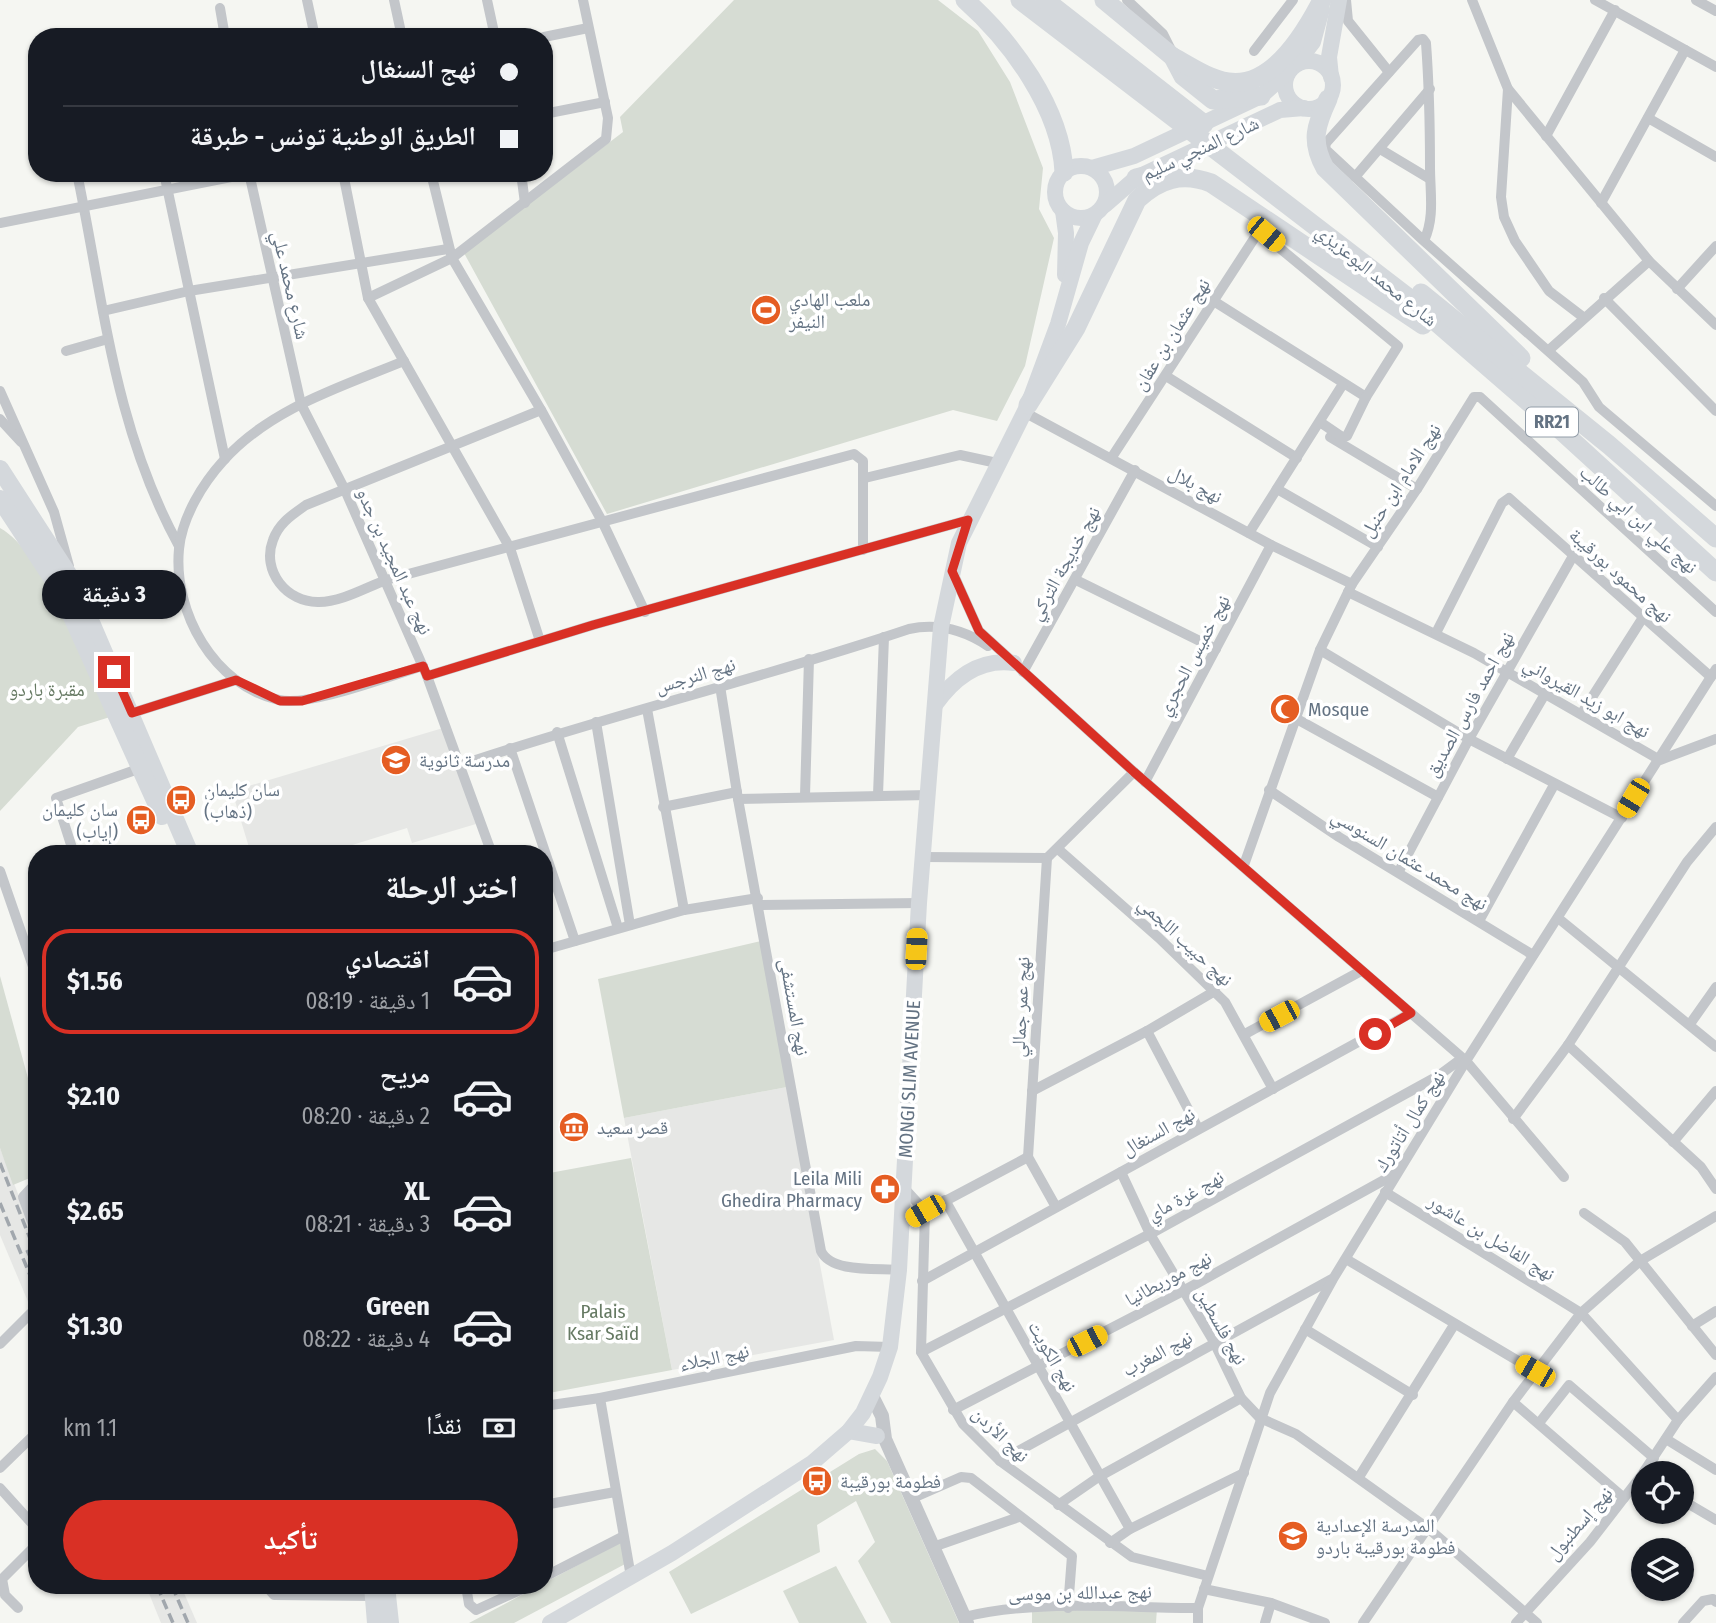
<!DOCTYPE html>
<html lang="ar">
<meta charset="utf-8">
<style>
body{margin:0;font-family:"Fira Sans Condensed","Noto Naskh Arabic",sans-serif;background:#242831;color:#f1f3f6;direction:rtl;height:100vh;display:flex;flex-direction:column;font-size:26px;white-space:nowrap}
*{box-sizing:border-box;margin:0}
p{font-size:23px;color:#9ea1a6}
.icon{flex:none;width:38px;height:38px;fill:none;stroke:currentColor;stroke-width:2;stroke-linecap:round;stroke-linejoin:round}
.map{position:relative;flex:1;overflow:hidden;direction:ltr}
.panel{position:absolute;left:28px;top:845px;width:525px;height:749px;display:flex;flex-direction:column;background:#171b24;border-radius:28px;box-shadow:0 2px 5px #0004;direction:rtl}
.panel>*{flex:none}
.banner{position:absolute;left:28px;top:28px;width:525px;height:154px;border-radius:28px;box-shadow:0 2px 5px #0004;direction:rtl;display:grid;align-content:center;height:154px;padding:0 35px;background:#171b24}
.fabs{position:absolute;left:1631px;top:1461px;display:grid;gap:14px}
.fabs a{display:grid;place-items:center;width:63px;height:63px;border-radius:50%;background:#171b24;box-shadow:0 2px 5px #0004;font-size:35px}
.end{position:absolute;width:32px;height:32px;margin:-16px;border:9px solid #d93025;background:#fff;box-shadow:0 0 0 4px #fff}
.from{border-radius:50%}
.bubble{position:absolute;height:49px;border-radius:24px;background:#171b24;box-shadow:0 2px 5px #0004;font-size:23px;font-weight:700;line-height:49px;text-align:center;direction:rtl}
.car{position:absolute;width:21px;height:42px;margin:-21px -10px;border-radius:9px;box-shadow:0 0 5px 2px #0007;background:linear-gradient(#f5c518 24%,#345 0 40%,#f5c518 0 76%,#345 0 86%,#f5c518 0)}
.banner b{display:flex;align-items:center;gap:24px;height:66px;font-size:26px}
.banner b+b{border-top:2px solid #363941}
.banner i{width:18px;height:18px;background:#f1f3f6}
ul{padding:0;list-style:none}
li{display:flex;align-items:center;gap:21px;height:105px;margin:0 14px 10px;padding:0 21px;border:4px solid transparent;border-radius:28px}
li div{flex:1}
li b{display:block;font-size:26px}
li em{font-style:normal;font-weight:700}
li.active{border-color:#d93025}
li>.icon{width:63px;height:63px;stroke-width:1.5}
h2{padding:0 35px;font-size:32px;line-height:84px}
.pay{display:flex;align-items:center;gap:18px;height:77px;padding:0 35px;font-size:26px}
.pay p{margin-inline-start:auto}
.action{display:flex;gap:14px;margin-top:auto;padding:14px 35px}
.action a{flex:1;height:80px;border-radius:42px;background:#d93025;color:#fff;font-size:28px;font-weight:700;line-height:80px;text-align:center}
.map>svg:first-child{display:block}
</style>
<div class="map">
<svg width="1716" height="1623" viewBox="0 0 1716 1623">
<rect width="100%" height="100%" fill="#f5f6f2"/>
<g fill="#e6e7e5">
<path d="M443,728L476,824L412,843L407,828L349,846L351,854H251L232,791Z"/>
<path d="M787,1087L834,1340L672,1370L624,1118Z"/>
<path d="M0,1148L37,1242V1323L0,1235Z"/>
<path d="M146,1586H181L197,1623H161Z"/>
</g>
<g fill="#d6dcd3">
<path d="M734,0H938L978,31L1010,82L1043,168L1039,209L1054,238L1025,366L997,421L953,410L607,514L464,253L623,132L620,117Z"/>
<path d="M0,528C45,553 88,669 110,717L78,727L0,811Z"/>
<path d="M761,941L787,1087L624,1118L598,979Z"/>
<path d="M0,976L37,1111V1175L13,1185L0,1148Z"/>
<path d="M631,1158L672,1370L549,1393L544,1370V1174Z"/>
<path d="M875,1449L887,1461L959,1623H891L858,1561L875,1542L856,1501L817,1525L820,1552L691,1614L669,1572L859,1454Z"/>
<path d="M621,1542L627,1563L514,1623H469Z"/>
<path d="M836,1566L867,1623H799L783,1591Z"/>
<path d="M1157,1608L1156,1623H1032V1610Z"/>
</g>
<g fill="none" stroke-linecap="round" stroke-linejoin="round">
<g stroke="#c3c6ca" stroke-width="10">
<path d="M307,0L315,37"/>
<path d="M394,0L402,37"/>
<path d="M487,0L495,37"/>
<path d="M1127,0L1163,34L1171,50"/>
<path d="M1346,0L1348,21L1389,72"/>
<path d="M1472,0L1508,89L1649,261L1716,325"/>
<path d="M1595,0L1716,67"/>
<path d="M1696,0L1716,11"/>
<path d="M220,8L225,37"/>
<path d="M544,37L588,28"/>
<path d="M1254,51L1293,0"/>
<path d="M1508,89L1501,197L1504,217L1515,241L1549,291L1583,317"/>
<path d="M544,114L605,102"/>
<path d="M1648,118L1716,157"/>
<path d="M1546,136L1615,10"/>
<path d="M1380,149L1430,179"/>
<path d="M77,173C104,303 114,428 179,546"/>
<path d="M164,173L225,459"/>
<path d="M249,173L301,404L345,490L427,676L492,854"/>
<path d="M343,173L368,298L510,548L540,641"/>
<path d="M431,173L452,258L541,410L603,523L645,612"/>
<path d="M521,173L525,203"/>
<path d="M1355,177L1430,89"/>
<path d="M1601,203L1685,50"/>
<path d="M0,223L251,173"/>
<path d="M1424,241C1435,217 1430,193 1430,167C1430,125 1429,84 1426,43L1423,39L1418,40L1326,143L1325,149L1424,241L1583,382L1599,407L1716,506"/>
<path d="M1677,289L1716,246"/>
<path d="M368,298L452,258L606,139L608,118L583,0"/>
<path d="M1604,298L1716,411"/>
<path d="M1212,300L1366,397"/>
<path d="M103,311L189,291L448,249"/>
<path d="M1549,350L1649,261"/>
<path d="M66,351L108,339"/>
<path d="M404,361C341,387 271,408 224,460C203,483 182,517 179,549C173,612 214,686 279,700C310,707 389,676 423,666"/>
<path d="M1166,376L1297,458"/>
<path d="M0,391L54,512L69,566"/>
<path d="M541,410L306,505C292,515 279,523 273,540C261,571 287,603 319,602C341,602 365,588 386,580L854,454L863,461V550"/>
<path d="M1024,412L1271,545L1352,584"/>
<path d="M0,419L21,442"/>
<path d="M1330,437L1417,489"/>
<path d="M1112,457L1259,231L1398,346L1366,397L1347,436L1342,437L1320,422"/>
<path d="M865,478L960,455L997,463"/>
<path d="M1277,489L1378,547"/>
<path d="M1249,533L1343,384"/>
<path d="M953,573L979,631L1134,772L1466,1061L1564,1177"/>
<path d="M1076,580L1216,649"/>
<path d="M135,586L179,578"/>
<path d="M1348,592L1474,653L1660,760L1716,739"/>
<path d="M1436,633L1502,503L1509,498L1711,677"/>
<path d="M1320,650L1469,739L1622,818"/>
<path d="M1023,672L1135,470"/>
<path d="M427,676L593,625L968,520"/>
<path d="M720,686L738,799L821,1251C831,1273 877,1268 899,1270"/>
<path d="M647,709L684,910"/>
<path d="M132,713L236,680"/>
<path d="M1582,713L1642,619"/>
<path d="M1295,718L1438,797"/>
<path d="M596,722L630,925"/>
<path d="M557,732L618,928"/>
<path d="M510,748L575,941"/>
<path d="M1507,759L1545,694"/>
<path d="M461,765C609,715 761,679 909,629C937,623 964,630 988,646"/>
<path d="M1145,782L1271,545"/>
<path d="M1269,790L1339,837L1533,955"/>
<path d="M878,795L884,637"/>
<path d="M805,796L809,659"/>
<path d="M738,799L929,795"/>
<path d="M663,807L737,792"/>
<path d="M1058,849L1159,938L1225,1002L1273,1089"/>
<path d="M74,854L56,798L141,768"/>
<path d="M925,857L1047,858L1134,772"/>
<path d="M1244,865L1320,650L1352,584L1417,489L1474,397H1480L1716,612"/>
<path d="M0,871L37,978"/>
<path d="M1399,871L1469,739L1573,556"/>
<path d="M759,905L919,903"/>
<path d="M1558,918L1716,1047"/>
<path d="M1479,921L1554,785"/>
<path d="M544,950L684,910L758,898"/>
<path d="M1690,1024L1716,987"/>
<path d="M1147,1031L1198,1128"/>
<path d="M1245,1034L1361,971"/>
<path d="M1568,1045L1701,1167L1716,1189"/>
<path d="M1032,1091L1147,1031L1215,991"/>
<path d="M1513,1119L1568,1045L1687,862L1716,827"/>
<path d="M1673,1142L1716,1091"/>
<path d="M1028,1157L1047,858"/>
<path d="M1028,1157L1056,1207"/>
<path d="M1121,1172L1150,1234L1214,1342L1241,1398L1260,1418L1296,1434L1429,1529L1537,1623"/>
<path d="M37,1182L23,1197L37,1235"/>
<path d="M903,1187L925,1211"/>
<path d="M1385,1192L1581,1313L1678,1420"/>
<path d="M945,1200L1130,1529"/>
<path d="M925,1211L921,1352L963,1424L1000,1461L1132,1557L1208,1576"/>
<path d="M1584,1213L1625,1242L1716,1355"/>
<path d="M900,1225L1028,1157"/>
<path d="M1346,1259L1535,1371"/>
<path d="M922,1281L1411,1013"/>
<path d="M1692,1326L1716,1311"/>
<path d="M1305,1329L1413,1395"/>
<path d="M0,1344L31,1313"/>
<path d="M921,1352L1150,1234L1438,1076L1461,1059"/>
<path d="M600,1398L631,1577"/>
<path d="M1513,1402L1624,1498"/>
<path d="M544,1406L600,1398L856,1346L890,1347"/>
<path d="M953,1410L1183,1291L1395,1174"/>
<path d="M1539,1423L1569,1385L1654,1458"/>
<path d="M1666,1439L1716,1470"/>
<path d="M1000,1461L1332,1279"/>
<path d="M0,1468L37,1432"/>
<path d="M1359,1477L1454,1325"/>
<path d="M0,1488L37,1529"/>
<path d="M913,1498L961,1477L971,1478L1072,1556L1068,1608"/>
<path d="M1682,1500L1716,1520"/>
<path d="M544,1505L615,1492"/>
<path d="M1058,1505L1100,1476L1241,1398"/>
<path d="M1110,1543L1130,1529L1244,1473"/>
<path d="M933,1547L1019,1517"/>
<path d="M544,1577L622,1537"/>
<path d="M266,1586L274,1595L374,1596"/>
<path d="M466,1586L469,1604L476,1610L529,1586"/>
<path d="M1204,1589L1271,1603L1325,1623"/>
<path d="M18,1608L5,1595L2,1579L37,1544"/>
<path d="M964,1617C1036,1599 1124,1608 1198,1608"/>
<path d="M1198,1623V1608L1270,1393L1333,1279L1466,1061L1716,669"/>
<path d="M1265,1623L1271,1603"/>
<path d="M1363,1623L1513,1402L1581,1313L1640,1261L1716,1216"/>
<path d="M1516,1623L1590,1542L1641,1476L1678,1420L1716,1377"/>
<path d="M1683,1623L1703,1601L1713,1599L1716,1602"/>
</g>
<path stroke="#c3c6ca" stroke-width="14" d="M872,1396L882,1416L885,1439L967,1623"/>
<g stroke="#d4d8dc" stroke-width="16">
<circle cx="1309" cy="85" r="24"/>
<path d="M1295,65L1313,42L1322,9"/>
<path d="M1331,77L1329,57L1339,0"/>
<circle cx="1081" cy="192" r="26"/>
<path d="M1092,168L1134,156L1261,96L1289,71"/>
<path d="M1105,205L1136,178L1280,110L1304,108"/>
<path d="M1063,211L1066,233L1065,275"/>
<path d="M935,705C954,678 979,658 1014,663"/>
<path d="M849,1431L877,1436"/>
<path d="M550,1623L672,1553L812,1463L849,1431L863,1413L880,1377L890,1347L899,1270L919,903L941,627L959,543L1028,405L1058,324L1081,243L1094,216"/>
</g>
<g stroke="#d4d8dc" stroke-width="18">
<path d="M0,469L75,585L190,854"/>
<path d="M0,499L60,590L162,816"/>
<path d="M373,1586L376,1623"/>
<path d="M386,1586L390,1623"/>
</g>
<g stroke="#d4d8dc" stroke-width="19">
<path d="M965,0C1011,41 1061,108 1064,172"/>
<path d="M1020,0L1405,295L1555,425L1716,572"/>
<path d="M1045,0L1204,124"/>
<path d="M1104,0L1173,57L1183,76L1213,100L1261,96"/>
<path d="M1173,57C1190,66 1208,79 1228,82C1272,89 1305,33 1322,0"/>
<path d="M1328,99C1316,125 1310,141 1325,168L1521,358"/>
<path d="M1136,178L1169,170"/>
<path d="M1421,293L1609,445L1716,538"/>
<path d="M1028,405L1076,328L1137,200C1159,179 1182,172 1211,183L1423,325"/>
</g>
<g stroke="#a1a7ad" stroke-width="3.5" stroke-dasharray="10 5" stroke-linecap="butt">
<path d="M0,1163L37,1256"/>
<path d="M0,1203L37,1292"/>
<path d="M27,1250L37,1273"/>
<path d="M157,1586L173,1623"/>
<path d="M172,1586L188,1623"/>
</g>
</g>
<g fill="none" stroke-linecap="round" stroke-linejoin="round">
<path stroke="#d93025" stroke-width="9" d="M114,672L132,713L236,680L280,701H302L423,666L427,676L593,625L968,520L952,571L979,631L1134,772L1411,1013L1375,1034"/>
</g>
<defs>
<g id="stadium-disc" transform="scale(1.575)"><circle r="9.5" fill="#e55d22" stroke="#fff"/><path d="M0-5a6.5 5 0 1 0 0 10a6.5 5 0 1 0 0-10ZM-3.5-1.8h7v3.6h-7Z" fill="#fff"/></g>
<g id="mosque-disc" transform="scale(1.575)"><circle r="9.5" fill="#e55d22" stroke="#fff"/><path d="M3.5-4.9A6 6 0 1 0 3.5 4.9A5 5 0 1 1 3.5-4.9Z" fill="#fff"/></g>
<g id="school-disc" transform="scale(1.575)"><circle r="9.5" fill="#e55d22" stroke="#fff"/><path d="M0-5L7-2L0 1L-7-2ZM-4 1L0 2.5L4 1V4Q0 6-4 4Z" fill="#fff"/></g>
<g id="bus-disc" transform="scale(1.575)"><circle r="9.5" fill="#e55d22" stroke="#fff"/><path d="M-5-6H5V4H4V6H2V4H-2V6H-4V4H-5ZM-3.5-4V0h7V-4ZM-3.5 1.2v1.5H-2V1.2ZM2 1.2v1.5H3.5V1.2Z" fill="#fff"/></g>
<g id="museum-disc" transform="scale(1.575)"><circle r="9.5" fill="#e55d22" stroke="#fff"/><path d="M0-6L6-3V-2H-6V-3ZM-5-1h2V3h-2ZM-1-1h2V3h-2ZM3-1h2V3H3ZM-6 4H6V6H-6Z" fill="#fff"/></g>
<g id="pharmacy-disc" transform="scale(1.575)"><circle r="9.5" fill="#e55d22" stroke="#fff"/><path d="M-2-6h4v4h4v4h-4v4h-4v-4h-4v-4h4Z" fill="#fff"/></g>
</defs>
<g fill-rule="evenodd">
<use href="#stadium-disc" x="766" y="310"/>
<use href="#mosque-disc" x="1285" y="709"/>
<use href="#school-disc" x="396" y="760"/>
<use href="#bus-disc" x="181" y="800"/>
<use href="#bus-disc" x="141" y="820"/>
<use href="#museum-disc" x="574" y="1127"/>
<use href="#pharmacy-disc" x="885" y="1189"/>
<use href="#bus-disc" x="817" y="1481"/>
<use href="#school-disc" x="1293" y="1536"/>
</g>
<g text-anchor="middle" stroke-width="7" stroke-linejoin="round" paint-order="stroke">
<rect fill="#fff" stroke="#929da8" stroke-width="2" x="1526" y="407.5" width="52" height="29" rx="5"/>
<g font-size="18" font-weight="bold" fill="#647383">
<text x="1552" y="428">RR21</text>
</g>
<g font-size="19" fill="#647383" stroke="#fff">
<text transform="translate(1200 148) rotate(-25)" y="7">شارع المنجي سليم</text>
<text transform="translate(1377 275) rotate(39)" y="7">شارع محمد البوعزيزي</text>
<text transform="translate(291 285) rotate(77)" y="7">شارع محمد علي</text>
<text transform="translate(1171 334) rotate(-58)" y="7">نهج عثمان بن عفان</text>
<text transform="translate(1400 480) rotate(-57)" y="7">نهج الامام ابن حنبل</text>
<text transform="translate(1196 484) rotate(29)" y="7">نهج بلال</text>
<text transform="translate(1639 519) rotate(42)" y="7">نهج علي ابن ابي طالب</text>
<text transform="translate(395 561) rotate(66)" y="7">نهج عبد المجيد بن جدو</text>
<text transform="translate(1064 563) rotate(-61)" y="7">نهج خديجة التركي</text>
<text transform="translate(1621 575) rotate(42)" y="7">نهج محمود بورقيبة</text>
<text transform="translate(1193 655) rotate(-62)" y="7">نهج خميس الحجري</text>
<text transform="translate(695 675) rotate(-17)" y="7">نهج النرجس</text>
<text transform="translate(1587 697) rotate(30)" y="7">نهج ابو زيد القيرواني</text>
<text transform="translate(1469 704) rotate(-61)" y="7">نهج احمد فارس الصديق</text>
<text transform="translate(1410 859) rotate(31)" y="7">نهج محمد عثمان السنوسي</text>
<text transform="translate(1186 941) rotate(43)" y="7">نهج حبيب اللجمي</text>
<text transform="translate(795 1007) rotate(80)" y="7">نهج المستشفى</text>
<text transform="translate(1020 1007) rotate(-87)" y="7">نهج عمر جمالي</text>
<text transform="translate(909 1079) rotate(-87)" y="7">MONGI SLIM AVENUE</text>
<text transform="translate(1409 1121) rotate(-58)" y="7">نهج كمال أتاتورك</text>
<text transform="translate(1158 1131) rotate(-29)" y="7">نهج السنغال</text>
<text transform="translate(1185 1195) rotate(-29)" y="7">نهج غرة ماي</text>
<text transform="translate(1492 1237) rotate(32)" y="7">نهج الفاضل بن عاشور</text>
<text transform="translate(1168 1278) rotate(-28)" y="7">نهج موريطانيا</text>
<text transform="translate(1222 1326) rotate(61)" y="7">نهج فلسطين</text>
<text transform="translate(1157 1353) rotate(-28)" y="7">نهج المغرب</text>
<text transform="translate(1053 1356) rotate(60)" y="7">نهج الكويت</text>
<text transform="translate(714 1357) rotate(-12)" y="7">نهج الجلاء</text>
<text transform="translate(1001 1434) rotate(44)" y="7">نهج الأردن</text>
<text transform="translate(1579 1523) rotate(-49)" y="7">نهج إسطنبول</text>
<text transform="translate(1080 1592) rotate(-1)" y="7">نهج عبدالله بن موسى</text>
</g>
<g font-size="19" fill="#647383" stroke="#fff" text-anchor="start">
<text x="789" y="306">ملعب الهادي<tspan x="789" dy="22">النيفر</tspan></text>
<text x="1308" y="716">Mosque</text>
<text x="419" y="767">مدرسة ثانوية</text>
<text x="204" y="796">سان كليمان<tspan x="204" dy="22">(ذهاب)</tspan></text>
<text x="118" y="816" text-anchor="end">سان كليمان<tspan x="118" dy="22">(إياب)</tspan></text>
<text x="597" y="1134">قصر سعيد</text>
<text x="862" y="1185" text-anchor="end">Leila Mili<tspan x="862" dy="22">Ghedira Pharmacy</tspan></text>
<text x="840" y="1488">فطومة بورقيبة</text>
<text x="1316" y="1532">المدرسة الإعدادية<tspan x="1316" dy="22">فطومة بورقيبة باردو</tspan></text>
</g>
<g font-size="19" fill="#667a63" stroke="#fff">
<text x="47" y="696">مقبرة باردو</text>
<text x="603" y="1318">Palais<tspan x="603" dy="22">Ksar Saïd</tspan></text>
</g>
</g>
</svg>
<div class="fabs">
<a><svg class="icon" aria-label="locate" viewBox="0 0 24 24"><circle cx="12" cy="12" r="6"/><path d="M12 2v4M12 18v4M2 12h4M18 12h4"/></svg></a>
<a><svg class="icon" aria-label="layers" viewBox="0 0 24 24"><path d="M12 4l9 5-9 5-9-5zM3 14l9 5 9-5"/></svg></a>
</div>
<i class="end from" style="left:1375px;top:1034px"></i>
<i class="end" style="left:114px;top:672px"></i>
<div class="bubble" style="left:42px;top:570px;width:144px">3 دقيقة</div>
<i class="car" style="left:1266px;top:234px;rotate:130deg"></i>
<i class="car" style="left:1633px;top:798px;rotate:211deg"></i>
<i class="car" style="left:916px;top:949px;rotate:3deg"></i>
<i class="car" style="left:1279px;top:1016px;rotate:242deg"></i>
<i class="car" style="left:925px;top:1211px;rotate:240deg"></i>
<i class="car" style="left:1087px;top:1341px;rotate:63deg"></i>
<i class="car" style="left:1535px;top:1371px;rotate:300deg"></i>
<div class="banner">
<b><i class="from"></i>نهج السنغال</b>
<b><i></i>الطريق الوطنية تونس - طبرقة</b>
</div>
<section class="panel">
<h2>اختر الرحلة</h2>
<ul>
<li class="active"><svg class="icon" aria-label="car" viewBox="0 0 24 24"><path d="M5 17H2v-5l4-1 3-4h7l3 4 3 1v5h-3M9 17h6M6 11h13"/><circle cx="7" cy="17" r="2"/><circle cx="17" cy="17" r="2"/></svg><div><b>اقتصادي</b><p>1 دقيقة · 08:19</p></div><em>$1.56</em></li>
<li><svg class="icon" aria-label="car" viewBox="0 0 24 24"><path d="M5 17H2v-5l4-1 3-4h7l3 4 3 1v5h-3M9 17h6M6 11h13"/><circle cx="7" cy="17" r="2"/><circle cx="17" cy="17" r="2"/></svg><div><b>مريح</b><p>2 دقيقة · 08:20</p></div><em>$2.10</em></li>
<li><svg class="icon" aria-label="car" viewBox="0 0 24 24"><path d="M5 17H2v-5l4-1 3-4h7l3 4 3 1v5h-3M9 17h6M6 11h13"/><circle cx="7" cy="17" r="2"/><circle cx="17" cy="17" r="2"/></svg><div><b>XL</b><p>3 دقيقة · 08:21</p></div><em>$2.65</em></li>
<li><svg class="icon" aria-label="car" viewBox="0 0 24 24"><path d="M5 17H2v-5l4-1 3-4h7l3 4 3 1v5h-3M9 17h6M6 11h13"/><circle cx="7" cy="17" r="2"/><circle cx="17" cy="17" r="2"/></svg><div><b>Green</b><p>4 دقيقة · 08:22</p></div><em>$1.30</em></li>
</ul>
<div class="pay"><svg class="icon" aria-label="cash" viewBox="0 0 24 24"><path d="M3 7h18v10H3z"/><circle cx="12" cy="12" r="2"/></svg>نقدًا<p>1.1 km</p></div>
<div class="action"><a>تأكيد</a></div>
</section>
</div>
